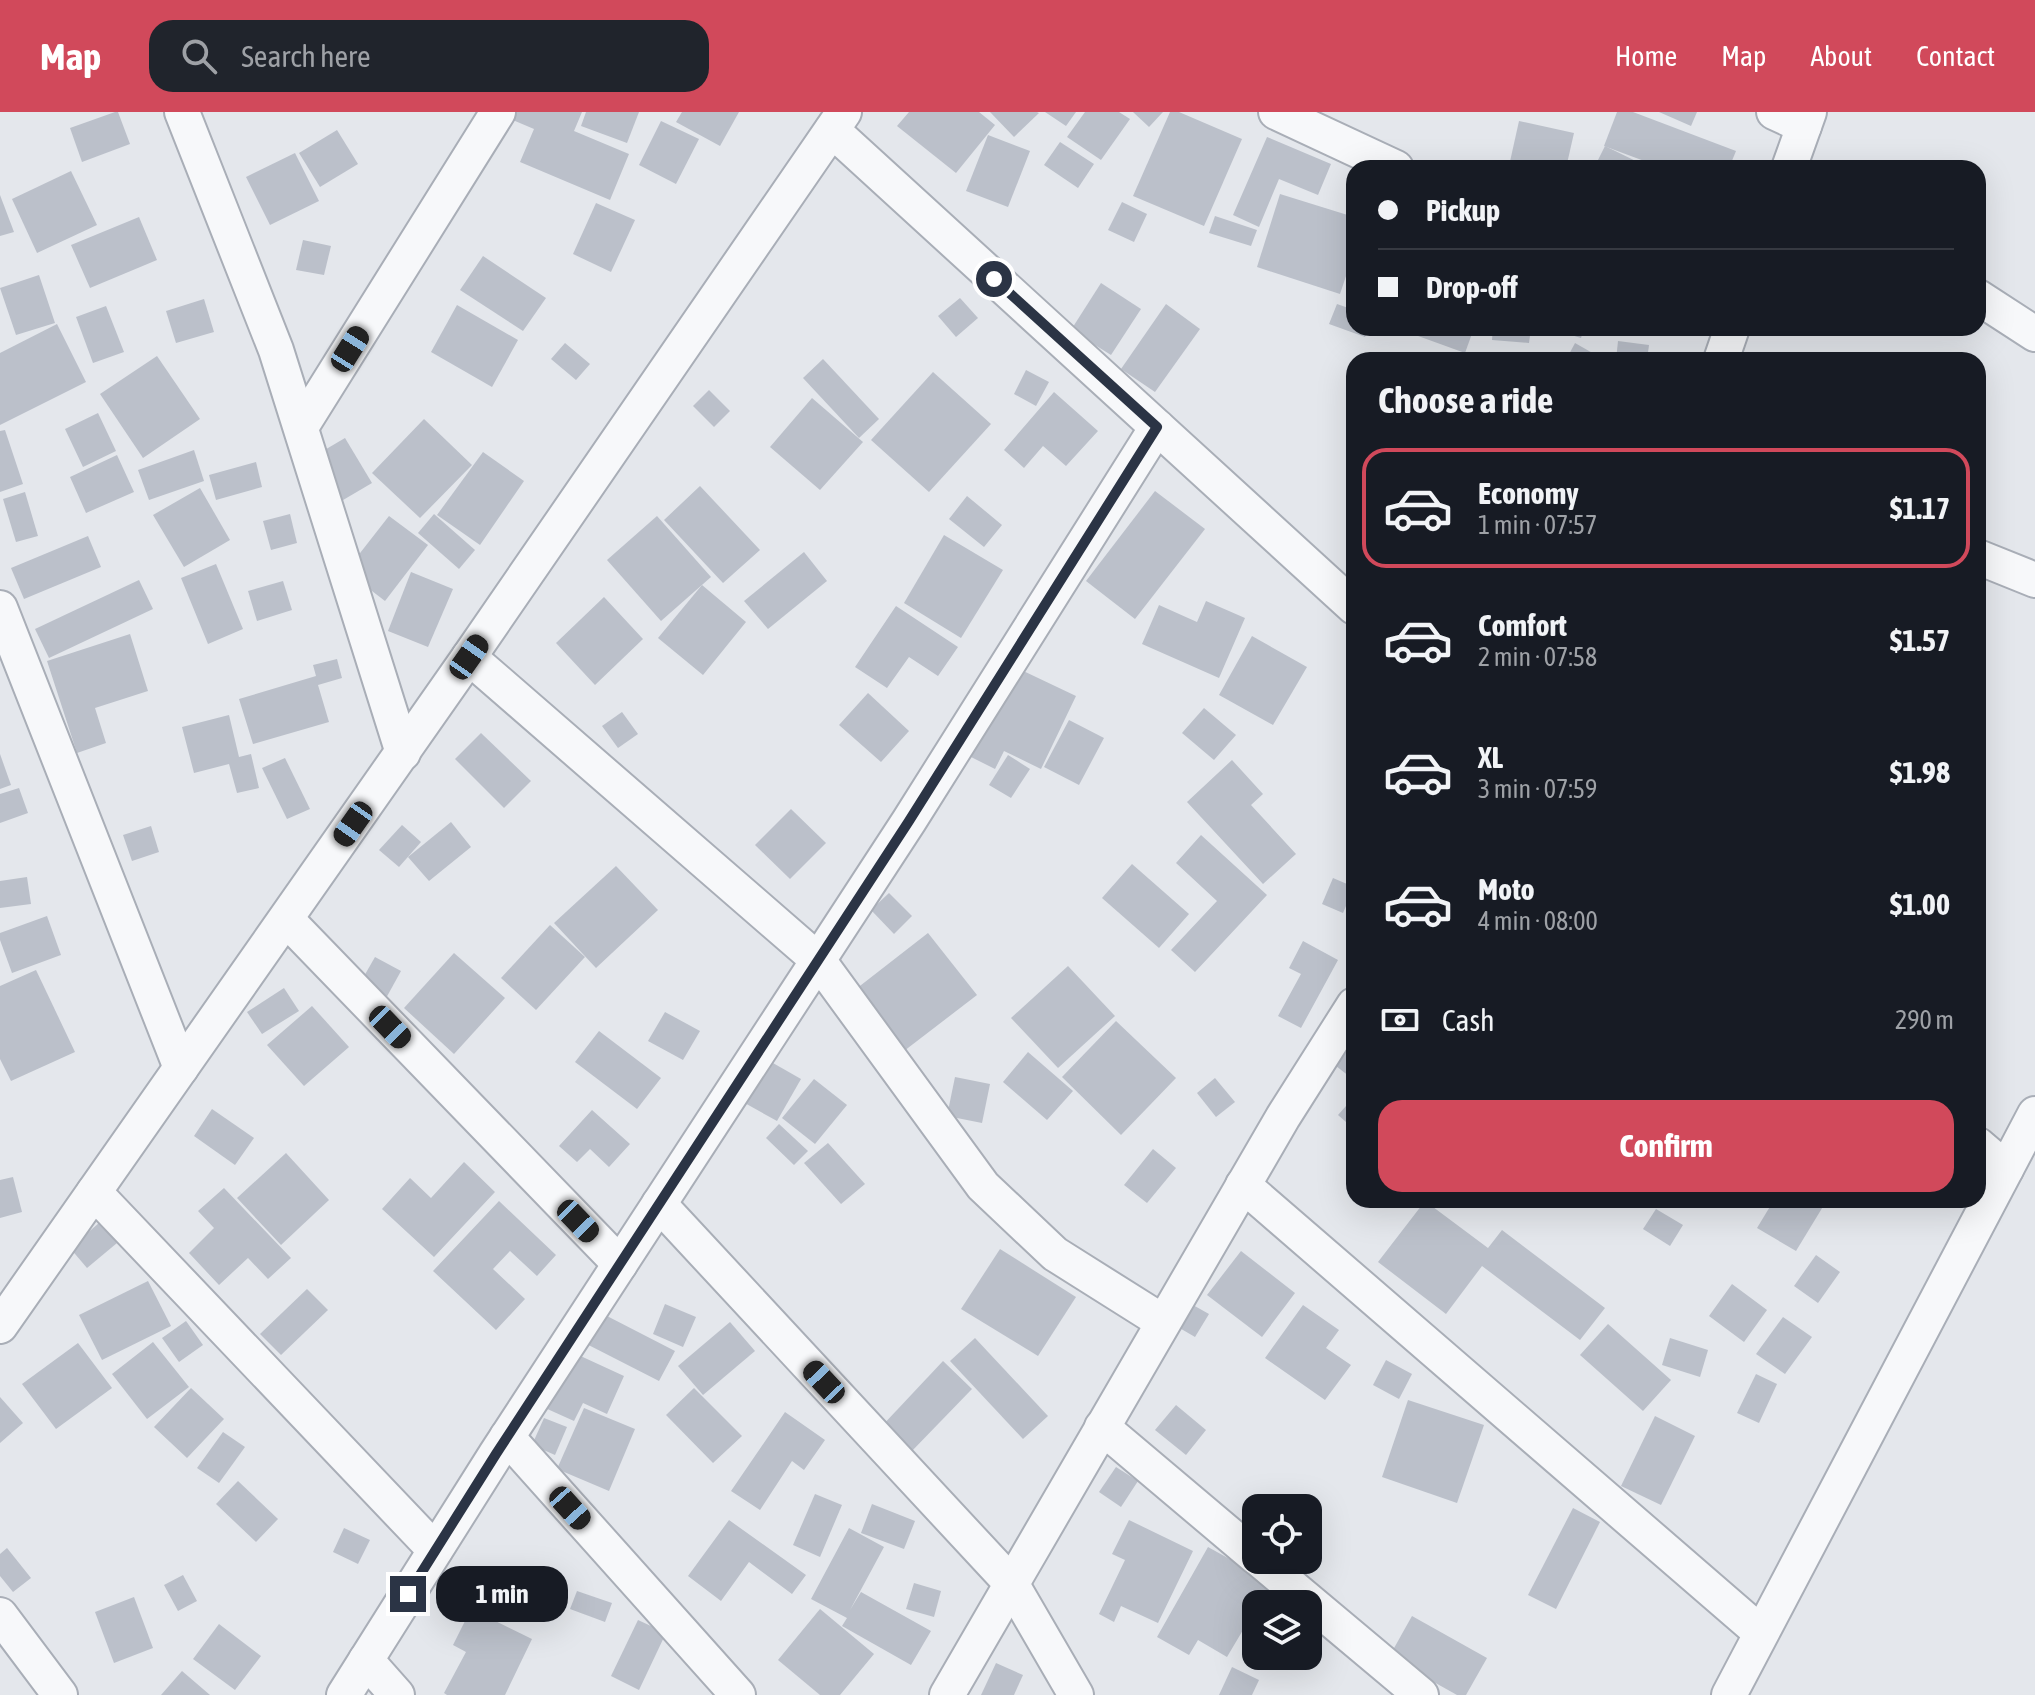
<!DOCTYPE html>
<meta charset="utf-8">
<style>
body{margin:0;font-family:"Asap Condensed",sans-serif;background:#20242c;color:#f1f3f6;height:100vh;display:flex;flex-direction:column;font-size:30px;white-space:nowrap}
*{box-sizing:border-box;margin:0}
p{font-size:26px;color:#9ea1a6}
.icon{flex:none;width:44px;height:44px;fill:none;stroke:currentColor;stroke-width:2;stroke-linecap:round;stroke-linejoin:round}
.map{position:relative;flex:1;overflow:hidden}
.details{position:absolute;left:1346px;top:240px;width:640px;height:856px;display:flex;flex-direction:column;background:#171b24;border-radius:24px;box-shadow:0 8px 32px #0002}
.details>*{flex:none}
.top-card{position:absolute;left:1346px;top:48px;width:640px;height:176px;border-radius:24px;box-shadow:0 8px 32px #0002;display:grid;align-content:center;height:176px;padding:0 32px;background:#171b24}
.tools{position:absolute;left:1242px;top:1382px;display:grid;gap:16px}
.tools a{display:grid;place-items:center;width:80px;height:80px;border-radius:16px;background:#171b24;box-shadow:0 8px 32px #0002;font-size:40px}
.end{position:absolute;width:36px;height:36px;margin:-18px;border:10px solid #2b3445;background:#fff;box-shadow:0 0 0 4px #fff}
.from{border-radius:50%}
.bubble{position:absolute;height:56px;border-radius:24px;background:#171b24;box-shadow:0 8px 32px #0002;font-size:26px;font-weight:700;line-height:56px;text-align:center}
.car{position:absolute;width:24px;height:48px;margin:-24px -12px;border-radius:10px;box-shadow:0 0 6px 2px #0007;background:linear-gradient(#222 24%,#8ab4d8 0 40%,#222 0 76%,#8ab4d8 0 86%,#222 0)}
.top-card b{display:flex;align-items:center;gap:28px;height:76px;font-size:30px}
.top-card b+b{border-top:2px solid #363941}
.top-card i{width:20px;height:20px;background:#f1f3f6}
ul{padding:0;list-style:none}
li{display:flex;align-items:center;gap:24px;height:120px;margin:0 16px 12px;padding:0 16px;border:4px solid transparent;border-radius:24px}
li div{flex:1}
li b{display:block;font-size:30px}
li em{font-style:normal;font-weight:700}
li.active{border-color:#d1495b}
li>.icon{width:72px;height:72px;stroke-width:1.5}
h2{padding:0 32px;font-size:36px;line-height:96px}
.pay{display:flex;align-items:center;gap:20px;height:88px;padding:0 32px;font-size:30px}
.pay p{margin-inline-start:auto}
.button{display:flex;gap:16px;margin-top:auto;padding:16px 32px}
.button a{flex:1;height:92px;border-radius:24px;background:#d1495b;color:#fff;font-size:32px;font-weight:700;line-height:92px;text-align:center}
header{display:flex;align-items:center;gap:48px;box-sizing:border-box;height:112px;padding:0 40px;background:#d1495b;color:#fff}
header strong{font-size:38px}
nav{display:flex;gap:44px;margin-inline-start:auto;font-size:28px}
.search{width:560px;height:72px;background:#20242c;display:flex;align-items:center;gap:20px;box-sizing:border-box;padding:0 28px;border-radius:24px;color:#9ea1a6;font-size:30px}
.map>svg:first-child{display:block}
</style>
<header>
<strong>Map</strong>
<div class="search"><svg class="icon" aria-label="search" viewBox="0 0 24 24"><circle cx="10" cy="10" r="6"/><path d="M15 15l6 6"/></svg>Search here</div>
<nav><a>Home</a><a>Map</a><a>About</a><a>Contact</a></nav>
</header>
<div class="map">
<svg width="2035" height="1583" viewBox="0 0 2035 1583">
<rect width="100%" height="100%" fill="#e4e7ec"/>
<g fill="#bbc0ca">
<path d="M115,0H118L130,32L82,50L70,16Z"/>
<path d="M503,0H582L574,19L629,42L610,88L520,50L534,17L501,3Z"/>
<path d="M586,0H639L627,31L581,14Z"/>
<path d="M682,0H739L720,34L676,10Z"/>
<path d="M909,0H979L995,13L956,61L897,14Z"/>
<path d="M990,0H1037L1039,1L1014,25Z"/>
<path d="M1045,0H1076L1066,14Z"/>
<path d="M1085,0H1119L1130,7L1101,48L1067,25Z"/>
<path d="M1133,0H1163L1149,15Z"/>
<path d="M1170,0H1179L1242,27L1204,114L1133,84Z"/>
<path d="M1617,0H1633L1736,39L1729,56H1663L1604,34Z"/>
<path d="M1659,0H1697L1691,14Z"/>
<path d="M661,9L699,27L676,72L639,53Z"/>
<path d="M1519,9L1574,21L1566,56H1518L1509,54Z"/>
<path d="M337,18L358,52L320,75L299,41Z"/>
<path d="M988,23L1030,39L1008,95L966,79Z"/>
<path d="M1267,25L1331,52L1318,83L1279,67L1259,115L1233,103Z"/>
<path d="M1060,30L1094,52L1078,76L1044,53Z"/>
<path d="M1605,34L1650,56H1594Z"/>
<path d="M295,41L319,89L270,113L246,65Z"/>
<path d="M71,59L97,113L37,141L12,87Z"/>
<path d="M1280,82L1354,105V140L1340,182L1257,155Z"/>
<path d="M0,83L14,120L0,124Z"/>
<path d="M1122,90L1147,102L1134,130L1108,118Z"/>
<path d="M596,91L635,108L611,160L573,142Z"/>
<path d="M1215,104L1257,118L1251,134L1209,121Z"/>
<path d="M139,105L157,148L90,176L71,133Z"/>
<path d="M303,128L331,134L324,163L296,158Z"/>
<path d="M483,144L546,186L523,219L460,178Z"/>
<path d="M39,163L55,211L16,223L0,176Z"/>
<path d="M1101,171L1141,197L1111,243L1071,218Z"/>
<path d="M960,186L978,206L956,225L938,204Z"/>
<path d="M204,187L214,220L176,231L166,199Z"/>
<path d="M1166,192L1200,217L1155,280L1121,257Z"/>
<path d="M1337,192L1354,198V216H1369L1365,225L1329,212Z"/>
<path d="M457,193L518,228L492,275L431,240Z"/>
<path d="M106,194L124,240L93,251L76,205Z"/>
<path d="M57,212L86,270L0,313V241Z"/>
<path d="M1396,216H1474L1465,241Z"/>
<path d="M1493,216H1531L1529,231L1492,228Z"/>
<path d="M1558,216H1584L1581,226L1558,219Z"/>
<path d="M1618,229L1649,233L1647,248H1616Z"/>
<path d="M565,231L590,252L576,268L551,247Z"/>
<path d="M1575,231L1596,243L1593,248H1566Z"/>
<path d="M157,244L200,307L143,346L100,282Z"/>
<path d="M823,247L879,307L859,326L803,266Z"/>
<path d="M1026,258L1049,270L1036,294L1014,282Z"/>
<path d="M933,260L991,312L929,380L871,328Z"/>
<path d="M709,278L730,299L714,315L693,294Z"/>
<path d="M1054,280L1098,319L1066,354L1043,334L1024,356L1004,338Z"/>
<path d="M812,286L863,330L820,378L770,335Z"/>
<path d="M98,301L116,339L83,355L65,317Z"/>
<path d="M424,307L472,353L420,406L372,361Z"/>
<path d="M5,318L23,372L0,380V319Z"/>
<path d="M345,326L372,371L338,391L311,346Z"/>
<path d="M194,338L204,369L149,388L138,358Z"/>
<path d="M483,340L524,369L480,433L437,403Z"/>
<path d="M117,343L134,380L86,401L70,365Z"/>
<path d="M256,350L262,375L216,388L209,363Z"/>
<path d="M700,374L760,438L723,471L664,408Z"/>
<path d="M200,376L230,428L184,455L153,403Z"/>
<path d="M1155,379L1205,417L1135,507L1086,469Z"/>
<path d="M25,380L38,424L16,430L3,387Z"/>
<path d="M967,384L1002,413L984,435L949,407Z"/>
<path d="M290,402L297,431L271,438L263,409Z"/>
<path d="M434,402L475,438L459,457L418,421Z"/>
<path d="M389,404L428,433L385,489L346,459Z"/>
<path d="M657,404L711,465L661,509L607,448Z"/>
<path d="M944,423L1003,458L961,526L904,491Z"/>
<path d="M88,424L101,455L24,487L11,456Z"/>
<path d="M804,440L827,469L768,517L744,489Z"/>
<path d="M216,452L243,517L208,532L181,466Z"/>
<path d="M411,460L453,477L428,535L388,519Z"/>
<path d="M139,468L153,497L49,546L35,517Z"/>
<path d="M283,469L292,498L257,509L248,479Z"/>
<path d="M702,473L746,510L703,563L658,526Z"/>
<path d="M604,485L643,527L595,573L556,531Z"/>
<path d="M1206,489L1245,506L1219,566L1142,532L1159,493L1197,510Z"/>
<path d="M896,494L958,535L938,564L909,545L887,576L855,555Z"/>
<path d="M130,522L148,579L95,596L106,631L77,641L47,549Z"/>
<path d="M1252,524L1307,555L1273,613L1219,583Z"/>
<path d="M337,547L342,566L318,573L329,610L253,632L239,587L316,564L313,553Z"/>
<path d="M1015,555L1076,584L1041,657L1004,639L995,657L971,645Z"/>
<path d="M868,581L909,619L881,650L839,613Z"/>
<path d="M1204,596L1236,623L1214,648L1182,621Z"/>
<path d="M622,600L638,622L618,636L602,614Z"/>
<path d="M229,603L239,645L251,642L259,676L237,681L229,652L194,661L182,615Z"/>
<path d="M1069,608L1104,626L1079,673L1044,655Z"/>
<path d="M481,621L531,669L504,696L455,647Z"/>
<path d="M0,642L11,673L0,677Z"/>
<path d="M1008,643L1030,657L1011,686L989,673Z"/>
<path d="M285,646L310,697L287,707L262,656Z"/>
<path d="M1232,648L1263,682L1251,693L1296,742L1263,772L1187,690Z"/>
<path d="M19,676L28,701L0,711V682Z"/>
<path d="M791,697L826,731L790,767L755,733Z"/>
<path d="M451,710L471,735L429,769L408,745Z"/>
<path d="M402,713L421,730L399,755L379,738Z"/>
<path d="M151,714L159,740L132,749L123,723Z"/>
<path d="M1201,723L1267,783L1195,860L1171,838L1217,789L1176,751Z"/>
<path d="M1132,752L1189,802L1159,836L1102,786Z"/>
<path d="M616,754L658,798L596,856L554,811Z"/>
<path d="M27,765L31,792L0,796V769Z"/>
<path d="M1333,766L1354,775L1343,801L1322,792Z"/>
<path d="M889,781L912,804L894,822L871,798Z"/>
<path d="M47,804L61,843L12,861L0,828V821Z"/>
<path d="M550,813L585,845L536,898L501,866Z"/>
<path d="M928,821L977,883L904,939L856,877Z"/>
<path d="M1303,829L1338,848L1301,916L1278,904L1301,862L1289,856Z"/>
<path d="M454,841L505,886L454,942L404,896Z"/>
<path d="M375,845L401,859L385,888L359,873Z"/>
<path d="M1068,854L1115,904L1058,956L1011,906Z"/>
<path d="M36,858L75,940L11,969L0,947V874Z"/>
<path d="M284,876L299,899L262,922L247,900Z"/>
<path d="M312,894L349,935L304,974L267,933Z"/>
<path d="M665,900L700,919L683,948L648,929Z"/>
<path d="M1116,909L1176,966L1121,1023L1062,965Z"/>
<path d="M599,919L661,966L637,997L575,950Z"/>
<path d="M1354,930V968L1336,954Z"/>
<path d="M1028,940L1073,979L1047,1008L1003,970Z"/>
<path d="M759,943L801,967L777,1009L734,985Z"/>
<path d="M955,965L990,972L982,1011L947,1004Z"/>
<path d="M1215,966L1235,990L1216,1005L1197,981Z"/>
<path d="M814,967L847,993L815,1032L782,1006Z"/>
<path d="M1354,985V1017L1338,1003Z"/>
<path d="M212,997L254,1026L235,1053L194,1024Z"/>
<path d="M592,998L630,1032L609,1055L590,1037L577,1050L559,1034Z"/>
<path d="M779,1012L808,1039L794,1053L766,1026Z"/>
<path d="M828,1031L865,1072L841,1092L804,1051Z"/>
<path d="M1153,1037L1176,1056L1147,1091L1124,1073Z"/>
<path d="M286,1041L329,1088L281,1133L237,1086Z"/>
<path d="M464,1050L495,1080L434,1145L382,1097L410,1066L431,1086Z"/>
<path d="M13,1065L22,1100L0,1106V1068Z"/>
<path d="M224,1076L291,1146L268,1167L248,1146L219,1173L189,1141L214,1116L198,1099Z"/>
<path d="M1774,1088H1827L1796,1139L1757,1116Z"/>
<path d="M499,1089L556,1143L537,1164L510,1139L493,1157L525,1187L496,1218L433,1159Z"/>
<path d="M1425,1089L1488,1136L1502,1118L1605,1196L1580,1228L1482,1154L1446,1202L1378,1150Z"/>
<path d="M1656,1097L1683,1113L1670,1134L1643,1117Z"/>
<path d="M99,1111L117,1131L87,1156L70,1136Z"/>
<path d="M1000,1137L1076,1185L1038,1244L961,1197Z"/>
<path d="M1241,1139L1295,1181L1262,1225L1207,1183Z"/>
<path d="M1816,1143L1840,1160L1818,1191L1794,1174Z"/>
<path d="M626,1168L607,1204L675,1239L659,1269L567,1222Z"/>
<path d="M148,1169L171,1214L102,1248L79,1203Z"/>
<path d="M1732,1172L1767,1198L1744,1230L1709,1204Z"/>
<path d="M307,1177L328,1198L281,1243L260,1222Z"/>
<path d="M1184,1188L1209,1202L1195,1225L1171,1211Z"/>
<path d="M665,1192L696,1205L683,1235L653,1222Z"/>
<path d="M1303,1193L1339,1218L1326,1236L1351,1253L1325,1288L1265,1246Z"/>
<path d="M1783,1205L1812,1225L1785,1262L1756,1242Z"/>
<path d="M186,1209L203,1233L179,1250L162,1226Z"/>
<path d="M730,1210L755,1239L703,1283L678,1254Z"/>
<path d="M1608,1212L1671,1268L1643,1299L1580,1243Z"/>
<path d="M975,1226L1048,1304L1023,1327L950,1249Z"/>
<path d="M1670,1226L1708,1238L1700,1265L1662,1253Z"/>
<path d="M153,1230L189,1275L147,1307L112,1262Z"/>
<path d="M78,1231L112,1276L56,1317L22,1272Z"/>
<path d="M561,1235L624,1264L607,1302L583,1291L574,1309L534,1291Z"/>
<path d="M1386,1248L1412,1262L1399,1287L1373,1273Z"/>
<path d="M943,1249L972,1277L909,1342L881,1315Z"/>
<path d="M1756,1262L1777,1272L1759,1311L1737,1301Z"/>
<path d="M191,1276L224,1307L187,1346L154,1315Z"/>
<path d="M694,1276L742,1324L713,1351L666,1303Z"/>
<path d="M0,1285L23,1311L0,1331Z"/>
<path d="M1408,1288L1484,1313L1457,1391L1382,1365Z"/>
<path d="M1176,1293L1206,1318L1186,1343L1155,1318Z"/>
<path d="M584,1296L635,1317L609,1379L557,1357Z"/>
<path d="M785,1300L825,1328L804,1358L792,1349L760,1398L731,1379Z"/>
<path d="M1655,1304L1695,1324L1661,1393L1621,1374Z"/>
<path d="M544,1306L567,1315L555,1343L532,1333Z"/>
<path d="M223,1320L245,1335L219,1371L197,1356Z"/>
<path d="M1116,1355L1138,1369L1121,1395L1099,1380Z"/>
<path d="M238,1369L278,1407L256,1430L216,1392Z"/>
<path d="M815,1382L842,1393L820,1445L793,1433Z"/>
<path d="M872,1392L915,1409L904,1437L861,1421Z"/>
<path d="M1573,1396L1600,1410L1556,1497L1528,1483Z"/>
<path d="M729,1408L806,1463L792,1482L749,1450L721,1489L688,1464Z"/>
<path d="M1129,1408L1193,1439L1158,1511L1121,1494L1114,1510L1099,1502L1125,1448L1112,1442Z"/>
<path d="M344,1416L370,1428L358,1452L333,1440Z"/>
<path d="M849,1416L884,1435L850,1498L861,1480L931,1519L911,1553L842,1514L847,1506L811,1487Z"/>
<path d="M1208,1435L1271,1470L1258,1492H1256V1496L1227,1545L1198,1528L1189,1543L1157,1525Z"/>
<path d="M7,1436L31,1466L13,1480L0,1464V1442Z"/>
<path d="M183,1463L197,1489L178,1499L164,1473Z"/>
<path d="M914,1471L941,1479L934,1505L906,1497Z"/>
<path d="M577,1479L612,1491L605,1510L570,1497Z"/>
<path d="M134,1485L153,1536L114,1551L95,1500Z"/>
<path d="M471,1497L532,1527L505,1583H447L444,1581L466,1540L453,1533Z"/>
<path d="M820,1497L874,1542L840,1583H820L778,1548Z"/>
<path d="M1412,1504L1487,1546L1466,1583H1457L1389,1545Z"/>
<path d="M638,1508L666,1521L639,1578L611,1564Z"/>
<path d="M219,1512L261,1544L235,1578L193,1547Z"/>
<path d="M996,1551L1023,1563L1014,1583H981Z"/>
<path d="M1232,1555L1259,1568L1252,1583H1219Z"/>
<path d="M182,1559L210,1583H161Z"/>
</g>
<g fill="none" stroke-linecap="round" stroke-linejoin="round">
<g stroke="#a9aeb7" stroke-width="38">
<g id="street">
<path d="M182,0L276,238L403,641"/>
<path d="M1276,0L1396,56"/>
<path d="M1774,0L1804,14"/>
<path d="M832,18L1354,495"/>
<path d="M1789,56L1809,0"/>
<path d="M1978,185L2035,222"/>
<path d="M1721,248L1732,216"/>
<path d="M301,315L498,0"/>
<path d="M1978,445L2035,468"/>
<path d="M0,496L181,956"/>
<path d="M469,545L818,848L983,1074L1055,1142L1163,1210"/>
<path d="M286,807L620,1152"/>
<path d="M1978,1033L2006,1057"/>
<path d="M1243,1073L1761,1521"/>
<path d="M94,1080L435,1438"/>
<path d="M659,1092L1011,1471L1076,1583"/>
<path d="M0,1214L469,545L844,0"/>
<path d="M1102,1315L1256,1445"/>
<path d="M507,1325L738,1583"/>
<path d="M1260,1448L1421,1583"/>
<path d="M0,1503L60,1583"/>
<path d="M366,1548L397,1583"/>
<path d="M344,1583L496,1342L909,709L1157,315"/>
<path d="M947,1583L1283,1005L1354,893"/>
<path d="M1729,1583L2035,1002"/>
</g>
</g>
<use href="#street" stroke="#f7f8fa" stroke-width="34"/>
</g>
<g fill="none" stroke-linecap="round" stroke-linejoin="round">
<path stroke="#2b3445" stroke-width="10" d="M408,1482L496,1342L909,709L1157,315L994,167"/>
</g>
</svg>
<div class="tools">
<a><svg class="icon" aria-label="locate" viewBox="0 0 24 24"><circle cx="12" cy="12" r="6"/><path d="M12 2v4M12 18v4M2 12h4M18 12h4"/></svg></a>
<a><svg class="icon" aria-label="layers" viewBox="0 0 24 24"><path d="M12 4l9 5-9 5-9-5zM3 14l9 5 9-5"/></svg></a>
</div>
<i class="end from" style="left:994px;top:167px"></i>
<i class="end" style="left:408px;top:1482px"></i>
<div class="bubble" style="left:436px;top:1454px;width:132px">1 min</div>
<i class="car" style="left:350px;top:237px;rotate:32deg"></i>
<i class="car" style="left:469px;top:545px;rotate:35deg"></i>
<i class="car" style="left:353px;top:712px;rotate:215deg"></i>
<i class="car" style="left:390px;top:915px;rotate:136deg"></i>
<i class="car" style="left:578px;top:1109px;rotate:136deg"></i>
<i class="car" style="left:824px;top:1270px;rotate:317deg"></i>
<i class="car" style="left:570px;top:1396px;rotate:138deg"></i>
<div class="top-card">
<b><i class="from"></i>Pickup</b>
<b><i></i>Drop-off</b>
</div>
<section class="details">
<h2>Choose a ride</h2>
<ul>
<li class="active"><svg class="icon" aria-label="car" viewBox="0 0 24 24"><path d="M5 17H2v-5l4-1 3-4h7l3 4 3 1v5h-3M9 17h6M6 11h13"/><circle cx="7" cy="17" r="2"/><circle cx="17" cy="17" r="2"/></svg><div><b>Economy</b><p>1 min · 07:57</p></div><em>$1.17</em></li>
<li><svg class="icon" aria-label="car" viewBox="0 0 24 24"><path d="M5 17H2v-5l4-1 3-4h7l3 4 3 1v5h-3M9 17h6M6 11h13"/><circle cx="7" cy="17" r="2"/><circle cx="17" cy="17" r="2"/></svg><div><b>Comfort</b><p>2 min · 07:58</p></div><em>$1.57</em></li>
<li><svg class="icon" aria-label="car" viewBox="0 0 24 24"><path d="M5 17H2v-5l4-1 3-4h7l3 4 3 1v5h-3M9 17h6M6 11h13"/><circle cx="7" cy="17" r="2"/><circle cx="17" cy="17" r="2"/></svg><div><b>XL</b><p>3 min · 07:59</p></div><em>$1.98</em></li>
<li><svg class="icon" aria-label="car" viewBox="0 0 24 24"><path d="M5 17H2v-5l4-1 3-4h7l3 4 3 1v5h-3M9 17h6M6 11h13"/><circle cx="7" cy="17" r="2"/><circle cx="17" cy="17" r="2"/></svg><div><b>Moto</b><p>4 min · 08:00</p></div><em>$1.00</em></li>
</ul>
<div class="pay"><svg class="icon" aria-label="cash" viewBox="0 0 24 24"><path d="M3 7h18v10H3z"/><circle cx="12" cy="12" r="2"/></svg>Cash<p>290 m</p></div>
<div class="button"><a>Confirm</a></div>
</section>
</div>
